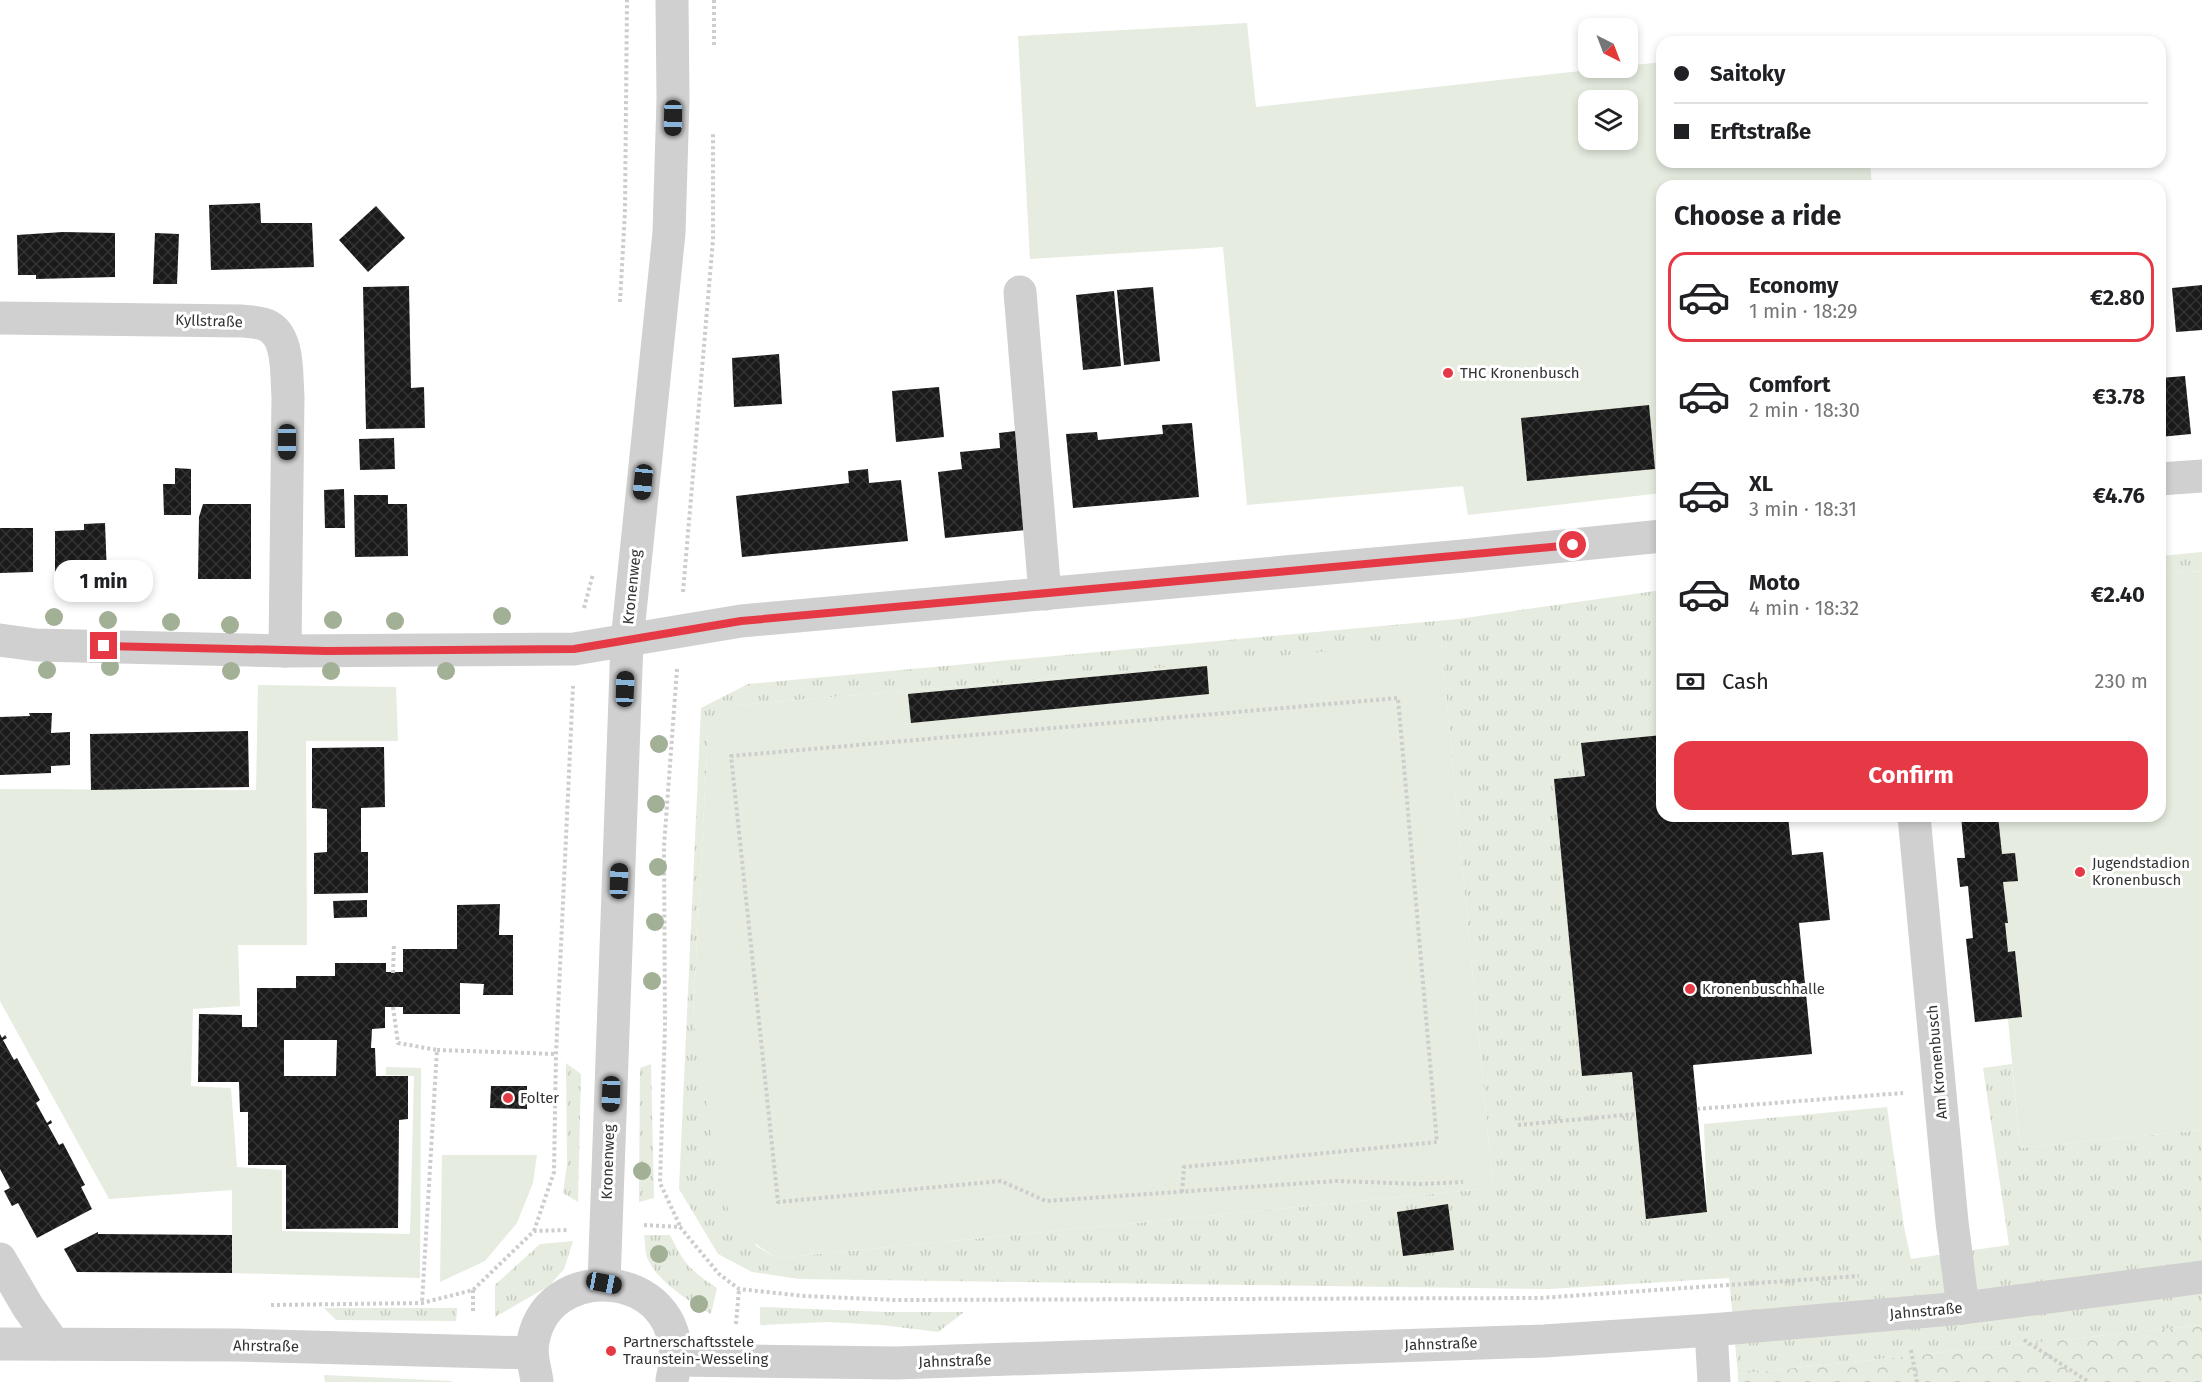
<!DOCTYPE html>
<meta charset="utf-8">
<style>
body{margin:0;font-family:"Fira Sans",sans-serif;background:#f6f6f6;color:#202124;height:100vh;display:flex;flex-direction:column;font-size:22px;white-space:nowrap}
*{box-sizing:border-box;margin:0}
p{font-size:20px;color:#757577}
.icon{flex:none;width:33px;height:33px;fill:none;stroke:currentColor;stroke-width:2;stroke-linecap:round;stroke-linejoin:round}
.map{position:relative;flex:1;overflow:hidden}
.panel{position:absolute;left:1656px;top:180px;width:510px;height:642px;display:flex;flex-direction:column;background:#fff;border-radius:18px;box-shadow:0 3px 9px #0003}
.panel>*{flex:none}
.guide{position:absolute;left:1656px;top:36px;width:510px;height:132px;border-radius:18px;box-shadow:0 3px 9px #0003;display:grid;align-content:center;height:132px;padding:0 18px;background:#fff}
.needle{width:39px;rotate:138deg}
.controls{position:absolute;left:1578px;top:18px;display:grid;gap:12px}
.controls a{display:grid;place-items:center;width:60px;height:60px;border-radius:12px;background:#fff;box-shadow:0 3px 9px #0003;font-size:30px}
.end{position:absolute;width:27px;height:27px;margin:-14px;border:8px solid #e63946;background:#fff;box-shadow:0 0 0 3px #fff}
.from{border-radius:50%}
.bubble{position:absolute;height:42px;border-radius:18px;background:#fff;box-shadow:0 3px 9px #0003;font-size:20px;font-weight:700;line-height:42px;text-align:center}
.car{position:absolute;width:18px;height:36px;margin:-18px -9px;border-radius:8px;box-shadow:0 0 4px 2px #0007;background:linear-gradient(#222 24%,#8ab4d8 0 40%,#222 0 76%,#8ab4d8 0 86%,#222 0)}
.guide b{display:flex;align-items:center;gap:21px;height:57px;font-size:22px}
.guide b+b{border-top:2px solid #e0e0e0}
.guide i{width:15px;height:15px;background:#202124}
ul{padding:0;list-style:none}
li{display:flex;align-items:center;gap:18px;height:90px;margin:0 12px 9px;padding:0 6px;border:3px solid transparent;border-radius:18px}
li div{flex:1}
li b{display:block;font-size:22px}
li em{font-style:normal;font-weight:700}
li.on{border-color:#e63946}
li>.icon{width:54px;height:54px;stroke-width:1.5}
h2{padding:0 18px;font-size:27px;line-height:72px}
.pay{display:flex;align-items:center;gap:15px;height:66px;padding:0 18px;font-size:22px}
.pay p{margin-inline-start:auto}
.primary-button{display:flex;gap:12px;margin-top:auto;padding:12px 18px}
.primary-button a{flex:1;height:69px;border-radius:18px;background:#e63946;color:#fff;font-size:24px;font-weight:700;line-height:69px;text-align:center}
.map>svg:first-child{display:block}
</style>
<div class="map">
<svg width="2202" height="1382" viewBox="0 0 2202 1382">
<defs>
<pattern id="grass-tufts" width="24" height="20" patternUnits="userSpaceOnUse" patternTransform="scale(1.5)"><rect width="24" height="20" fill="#e6ecdf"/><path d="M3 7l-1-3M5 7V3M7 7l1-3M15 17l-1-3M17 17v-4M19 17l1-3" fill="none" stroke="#c6cbc0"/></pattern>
<pattern id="forest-crowns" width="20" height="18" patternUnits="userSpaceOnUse" patternTransform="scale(1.5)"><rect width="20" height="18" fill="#e6ecdf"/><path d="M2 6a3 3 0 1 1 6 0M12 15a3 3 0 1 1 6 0" fill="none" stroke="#c6cbc0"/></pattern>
<pattern id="building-cross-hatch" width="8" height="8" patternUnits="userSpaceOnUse" patternTransform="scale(1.5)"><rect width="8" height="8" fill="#1a1a1a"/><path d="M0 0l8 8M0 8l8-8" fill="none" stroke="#333"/></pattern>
</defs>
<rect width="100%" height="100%" fill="#fff"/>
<g fill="url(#grass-tufts)" fill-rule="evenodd">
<path d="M2202,552V571L2160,574V556Z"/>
<path d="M1662,590V735L1582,743L1585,776L1554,779L1582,1076L1632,1072L1646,1218L1707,1212L1704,1124L1887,1107L1904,1227L1911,1259L2009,1245L1983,1068L2012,1064L2020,1148L2202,1130V1325L1738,1374L1729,1278L1549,1289L799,1279L752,1272L718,1254L679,1189L701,708L748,684L1458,619ZM1441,641L1493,1188L777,1258L756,1246L693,1018L708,733L723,709L738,705L1058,678Z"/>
<path d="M566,1063L581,1074L578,1202L563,1193L567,1164Z"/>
<path d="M651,1064L654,1198L639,1202L640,1068Z"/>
<path d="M644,1235H670C684,1264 690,1270 717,1288L711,1314C691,1303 652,1278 646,1254C645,1248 645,1241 644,1235Z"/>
<path d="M573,1241L564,1269L549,1286L495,1317V1285L540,1244Z"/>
<path d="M760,1307L887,1312H964L938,1332L882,1325L827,1322L760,1325Z"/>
<path d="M324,1308H457L456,1321L336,1320Z"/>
<path d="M324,1375L452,1381V1382H325Z"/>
</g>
<path fill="url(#forest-crowns)" d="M2202,1325V1382H1738V1374Z"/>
<g fill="#e6ecdf" fill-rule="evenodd">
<path d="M1247,23L1256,107L1662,62V162H1870L1872,186H1662V493L1468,515L1463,486L1247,505L1223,247L1030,259L1018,36ZM1588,100H1628V140H1588Z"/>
<path d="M2202,571V1130L2020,1148L2008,1019L1975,1022L1966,939L1973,938L1968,886L1957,858L1965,857L1961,816H2160V574Z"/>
<path d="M1441,640L1493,1188L777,1258C743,1238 732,1222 719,1186L693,1018L708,733L723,709L738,705L1058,678Z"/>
<path d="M258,685L396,687L398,741H306L307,945H238L240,1006L193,1009L191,1086L231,1088L237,1167L282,1170V1231L410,1234L414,1076L386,1075V1067L421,1068L420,1278L232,1273V1190L109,1199L0,1001V789L256,790Z"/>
<path d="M442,1155H537L533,1183L517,1223L485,1261L440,1282Z"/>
</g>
<g fill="url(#building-cross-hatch)" fill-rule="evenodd">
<path d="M260,203L261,223H312L314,267L211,270L209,205Z"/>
<path d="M376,206L405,238L368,272L339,240Z"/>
<path d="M63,232L115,233V277L36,279V275H18L17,235Z"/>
<path d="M155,233L179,234L177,284H153Z"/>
<path d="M2202,285V330L2176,332L2172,288Z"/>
<path d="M409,286L411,388L424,387L425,428L366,429L363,287Z"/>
<path d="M1153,287L1160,361L1124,365L1117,290Z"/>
<path d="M1114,291L1121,366L1083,370L1076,295Z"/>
<path d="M779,354L782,404L734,407L732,358Z"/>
<path d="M2185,376L2191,434L2160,437V378Z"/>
<path d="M939,387L944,437L896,442L892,391Z"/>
<path d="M1649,405L1655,469L1527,481L1521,418Z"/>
<path d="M1192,423L1199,497L1073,508L1066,434L1097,432L1098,440L1163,434L1162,425Z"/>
<path d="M1024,430L1036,529L945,538L938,472L962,469L960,452L1000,448L999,433Z"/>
<path d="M394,438L395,469L360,470L359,439Z"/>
<path d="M175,468L191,469V515H164L163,484H175Z"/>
<path d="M868,469L869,483L901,480L908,541L742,557L736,496L849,483L848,471Z"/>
<path d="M344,489L345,528H325L324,490Z"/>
<path d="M354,495H388V504H407L408,556L355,557Z"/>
<path d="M203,504H251V579H198L199,517Z"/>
<path d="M105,523L107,575L55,576V531L84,530V524Z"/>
<path d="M0,528H33V572L0,573Z"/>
<path d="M1207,666L1209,694L911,723L908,694Z"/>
<path d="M29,713H52L51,733L70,732V765L51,766V773L0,775V717L30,716Z"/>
<path d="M248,731L249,787L91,790L90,734Z"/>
<path d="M1662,735V816H1788L1792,855L1823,852L1830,920L1799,923L1812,1054L1693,1065L1707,1212L1646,1219L1632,1072L1582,1076L1554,779L1585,776L1581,743Z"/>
<path d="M384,747L385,807L361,808V852H368V893L314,894V853L327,852V809L312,808V748Z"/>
<path d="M1961,816H1998L2002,854L2015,853L2018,881L2003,882L2008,923H2005L2008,952L2015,951L2022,1017L1975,1022L1966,939L1973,938L1968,886L1960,887L1957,858H1965Z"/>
<path d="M367,900V917L334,918L333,901Z"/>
<path d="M500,904L499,935H513V995H483L484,984L460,983V1014H403V1007H385V1028L372,1029L371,1048H375L376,1076H408V1119L399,1120L398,1228L286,1229V1165H248V1112H240L239,1082H198L199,1014L242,1015V1027H257V988H296V976H335V963H386V972H403V949H457V905ZM284,1040H337L336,1076H284Z"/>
<path d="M0,1034L2,1038L5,1035L7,1038L3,1040L14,1060L17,1058L40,1100L36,1103L47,1123L51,1120L52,1123L48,1125L59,1145L63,1143L85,1185L81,1187L92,1209L37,1238L18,1203L12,1206L4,1191L10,1188L0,1169Z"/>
<path d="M491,1086H527V1109L490,1108Z"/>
<path d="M1448,1204L1454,1250L1403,1256L1397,1212Z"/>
<path d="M98,1232V1234L232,1235V1273L77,1272L64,1249Z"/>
</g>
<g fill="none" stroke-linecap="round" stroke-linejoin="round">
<g stroke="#cdcdcd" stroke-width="4" stroke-dasharray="3 3" stroke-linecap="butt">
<path d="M714,45V0"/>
<path d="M620,302L625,212L627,0"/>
<path d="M683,592L713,240V133"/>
<path d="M584,608L593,574"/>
<path d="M677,669L664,846L665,1027L660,1183L680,1226"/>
<path d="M393,973L394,943"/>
<path d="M393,1007L398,1043L437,1050L422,1303"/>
<path d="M437,1050L556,1054"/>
<path d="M1697,1109L1903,1093"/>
<path d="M1518,1125L1636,1114"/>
<path d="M1182,1192L1184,1167L1437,1142L1398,698L731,756L778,1202L1001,1181L1046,1201L1336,1181L1420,1184L1463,1182"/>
<path d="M644,1225L680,1227L719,1274L739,1289L804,1296L895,1300L1540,1298L1859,1276"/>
<path d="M534,1231L554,1172L556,1054L573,686"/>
<path d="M473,1290V1314"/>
<path d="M271,1305L422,1303L473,1290L534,1231L568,1230"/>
<path d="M736,1324L739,1289"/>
<path d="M2024,1340L2089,1382"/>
<path d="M1911,1350L1917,1382"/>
</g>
<g stroke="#d0d0d0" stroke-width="33">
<path d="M1020,292L1045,594"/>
<path d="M0,318L242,321C249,322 259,322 266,325C290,335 286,375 288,396L285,651"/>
<path d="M2160,479L2202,476"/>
<path d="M0,640L36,645L285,651L574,649L741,621L1463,556L1662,536"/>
<path d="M1914,816L1952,1222L1963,1308"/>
<path d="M0,1259L28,1307L54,1344"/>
<path d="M604,1283L627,641L669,233L673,99L672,0"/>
<path d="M1711,1330L1714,1382"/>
<path d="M0,1344L236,1345L532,1353"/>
<path d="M677,1360L896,1363L1544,1341L1711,1330L1963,1308L2202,1277"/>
<path d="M537,1382C536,1372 532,1360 532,1350C539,1252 700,1267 672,1380"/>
</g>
</g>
<g fill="#a2b095">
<circle cx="502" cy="616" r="9"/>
<circle cx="54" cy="617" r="9"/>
<circle cx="108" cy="620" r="9"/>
<circle cx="333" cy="620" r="9"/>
<circle cx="395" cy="621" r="9"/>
<circle cx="171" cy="622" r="9"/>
<circle cx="230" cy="625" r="9"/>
<circle cx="110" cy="667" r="9"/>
<circle cx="47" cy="670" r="9"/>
<circle cx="231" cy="671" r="9"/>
<circle cx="331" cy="671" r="9"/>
<circle cx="446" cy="671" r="9"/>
<circle cx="659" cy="744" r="9"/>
<circle cx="656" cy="804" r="9"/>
<circle cx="658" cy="867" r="9"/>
<circle cx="655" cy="922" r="9"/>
<circle cx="652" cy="981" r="9"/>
<circle cx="642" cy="1171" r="9"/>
<circle cx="659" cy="1254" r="9"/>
<circle cx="699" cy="1304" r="9"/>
</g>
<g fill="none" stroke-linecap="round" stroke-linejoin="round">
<path stroke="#e63946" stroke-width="8" d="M104,646L327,651L574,649L741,621L1573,545"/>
</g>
<g fill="#e63946" stroke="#fff" stroke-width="2">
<circle cx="1448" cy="373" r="6"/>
<circle cx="2080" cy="872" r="6"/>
<circle cx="1690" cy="989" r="6"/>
<circle cx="508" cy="1098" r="6"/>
<circle cx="611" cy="1351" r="6"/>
</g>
<g text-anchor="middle" stroke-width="6" stroke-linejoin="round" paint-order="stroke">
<g font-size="15" fill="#333" stroke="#fff">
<text transform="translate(209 321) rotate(2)" y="5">Kyllstraße</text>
<text transform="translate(632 587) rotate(-84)" y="5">Kronenweg</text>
<text transform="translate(1937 1062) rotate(-95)" y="5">Am Kronenbusch</text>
<text transform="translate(608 1162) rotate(-88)" y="5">Kronenweg</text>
<text transform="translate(1926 1311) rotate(-5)" y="5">Jahnstraße</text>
<text transform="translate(1441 1344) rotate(-2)" y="5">Jahnstraße</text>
<text transform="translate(266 1346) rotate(1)" y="5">Ahrstraße</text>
<text transform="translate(955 1361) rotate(-2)" y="5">Jahnstraße</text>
</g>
<g font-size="15" fill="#333" stroke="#fff" text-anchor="start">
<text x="1460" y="378">THC Kronenbusch</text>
<text x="2092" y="868">Jugendstadion<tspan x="2092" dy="17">Kronenbusch</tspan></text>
<text x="1702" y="994">Kronenbuschhalle</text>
<text x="520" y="1103">Folter</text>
<text x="623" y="1347">Partnerschaftsstele<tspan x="623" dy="17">Traunstein-Wesseling</tspan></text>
</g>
</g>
</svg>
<div class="controls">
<a><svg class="needle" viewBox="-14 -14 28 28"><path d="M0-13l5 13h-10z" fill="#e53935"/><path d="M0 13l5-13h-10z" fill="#757577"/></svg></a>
<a><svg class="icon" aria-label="layers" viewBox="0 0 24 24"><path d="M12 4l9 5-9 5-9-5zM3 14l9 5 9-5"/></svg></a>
</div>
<i class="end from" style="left:1573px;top:545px"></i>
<i class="end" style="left:104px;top:646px"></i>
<div class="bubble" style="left:54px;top:560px;width:99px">1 min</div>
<i class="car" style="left:673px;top:118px;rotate:181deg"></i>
<i class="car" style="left:287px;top:442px;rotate:180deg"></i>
<i class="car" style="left:643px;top:482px;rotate:186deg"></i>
<i class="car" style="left:625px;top:689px;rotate:2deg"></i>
<i class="car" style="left:619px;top:881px;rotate:2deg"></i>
<i class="car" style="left:611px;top:1094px;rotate:182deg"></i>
<i class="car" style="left:604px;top:1283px;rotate:101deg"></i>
<div class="guide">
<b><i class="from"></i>Saitoky</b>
<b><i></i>Erftstraße</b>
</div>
<section class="panel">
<h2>Choose a ride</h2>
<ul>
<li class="on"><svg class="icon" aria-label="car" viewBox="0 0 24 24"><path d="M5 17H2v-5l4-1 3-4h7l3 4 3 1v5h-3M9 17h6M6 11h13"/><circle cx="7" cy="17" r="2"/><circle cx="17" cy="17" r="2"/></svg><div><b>Economy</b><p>1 min · 18:29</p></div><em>€2.80</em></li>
<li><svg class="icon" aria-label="car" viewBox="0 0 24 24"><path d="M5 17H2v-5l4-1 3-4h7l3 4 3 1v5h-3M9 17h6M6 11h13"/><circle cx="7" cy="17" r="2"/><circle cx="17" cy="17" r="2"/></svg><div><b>Comfort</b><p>2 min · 18:30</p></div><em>€3.78</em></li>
<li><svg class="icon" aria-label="car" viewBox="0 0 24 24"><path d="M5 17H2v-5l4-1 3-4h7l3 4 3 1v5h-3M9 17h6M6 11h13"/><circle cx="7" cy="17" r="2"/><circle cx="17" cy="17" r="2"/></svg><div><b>XL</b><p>3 min · 18:31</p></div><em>€4.76</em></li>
<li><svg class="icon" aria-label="car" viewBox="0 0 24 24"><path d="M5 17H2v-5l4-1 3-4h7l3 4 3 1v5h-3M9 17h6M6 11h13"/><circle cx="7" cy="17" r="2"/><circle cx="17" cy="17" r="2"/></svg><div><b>Moto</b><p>4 min · 18:32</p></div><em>€2.40</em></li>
</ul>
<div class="pay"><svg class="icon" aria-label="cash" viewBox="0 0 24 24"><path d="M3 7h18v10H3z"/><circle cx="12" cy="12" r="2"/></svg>Cash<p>230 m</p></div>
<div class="primary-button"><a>Confirm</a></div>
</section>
</div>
